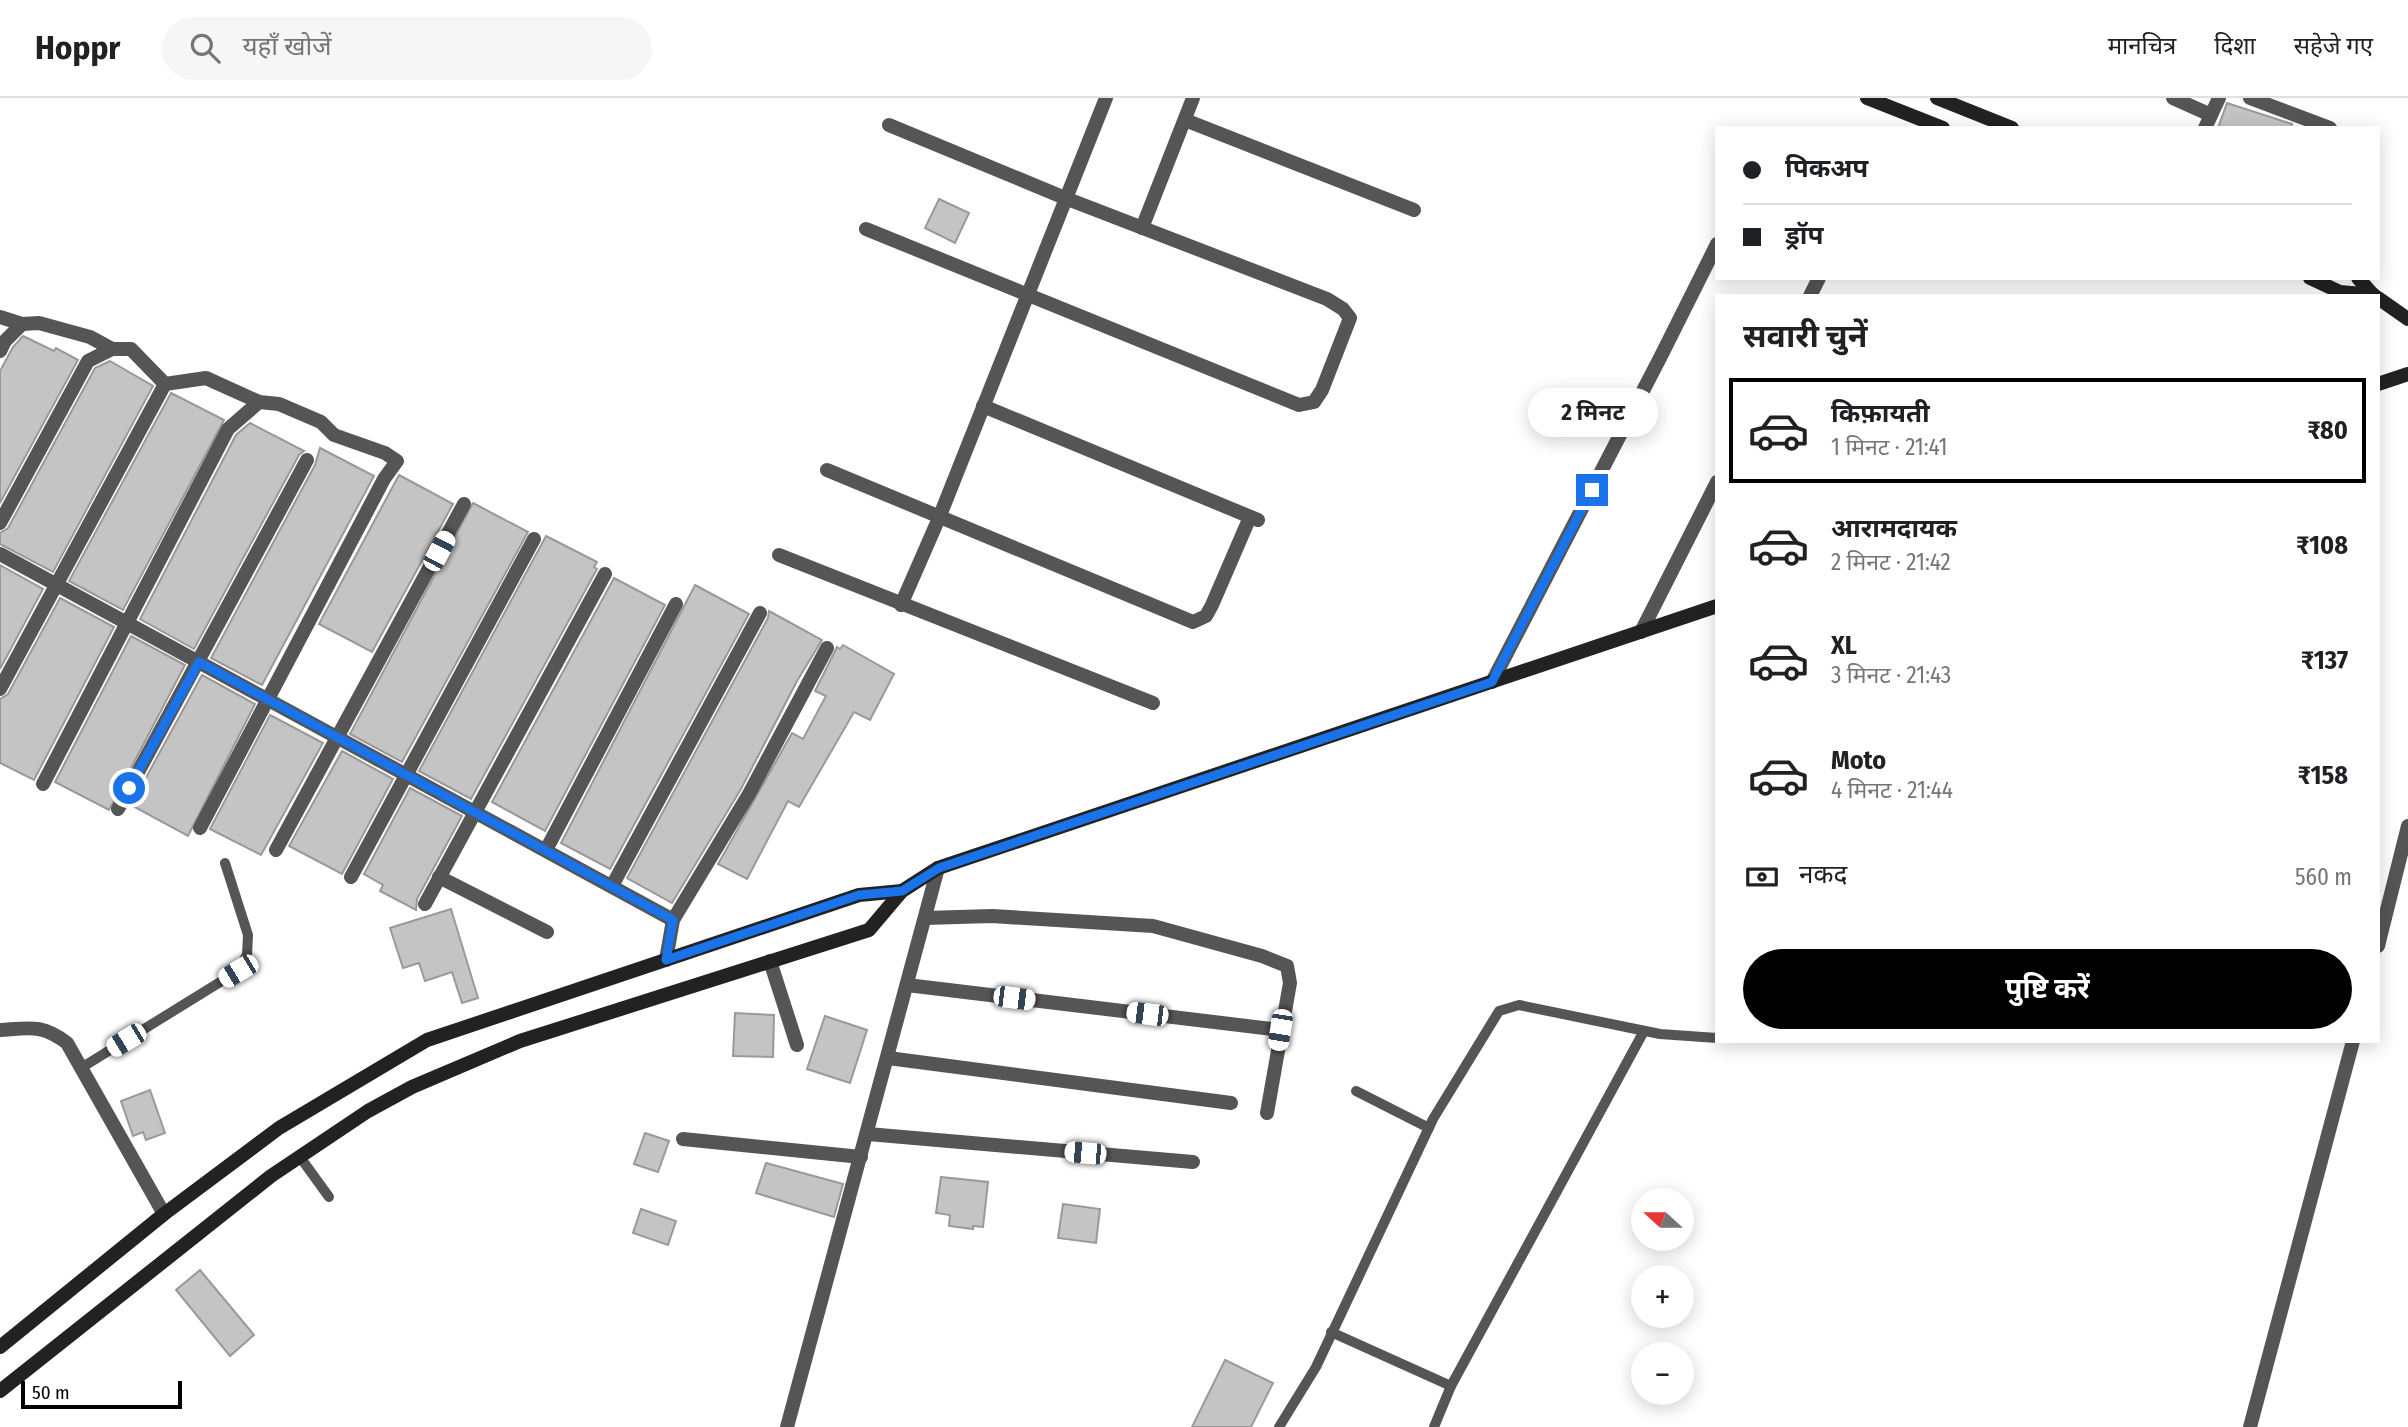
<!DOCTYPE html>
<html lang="hi">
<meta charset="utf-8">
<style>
body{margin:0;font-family:"Fira Sans Condensed","Noto Sans Devanagari",sans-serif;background:#f6f6f6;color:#202124;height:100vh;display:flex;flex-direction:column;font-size:26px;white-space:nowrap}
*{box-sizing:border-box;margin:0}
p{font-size:23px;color:#757577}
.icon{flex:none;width:38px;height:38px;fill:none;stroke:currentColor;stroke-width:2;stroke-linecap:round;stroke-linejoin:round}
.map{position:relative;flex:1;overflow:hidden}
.panel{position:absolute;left:1715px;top:196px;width:665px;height:749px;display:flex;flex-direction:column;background:#fff;border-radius:0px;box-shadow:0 4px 18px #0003}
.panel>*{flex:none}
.guide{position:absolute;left:1715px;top:28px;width:665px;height:154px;border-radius:0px;box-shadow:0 4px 18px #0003;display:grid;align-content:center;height:154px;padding:0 28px;background:#fff}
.needle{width:46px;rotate:291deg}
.controls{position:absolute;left:1631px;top:1090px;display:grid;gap:14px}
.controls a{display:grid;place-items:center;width:63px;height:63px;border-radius:50%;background:#fff;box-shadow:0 4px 18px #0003;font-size:35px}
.scale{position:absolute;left:21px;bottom:18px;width:161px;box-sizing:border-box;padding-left:7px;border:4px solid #000;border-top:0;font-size:19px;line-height:24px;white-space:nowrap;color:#000;-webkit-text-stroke:5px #fff;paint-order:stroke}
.end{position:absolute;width:32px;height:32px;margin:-16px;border:9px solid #1a73e8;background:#fff;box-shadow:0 0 0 4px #fff}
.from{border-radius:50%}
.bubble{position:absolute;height:49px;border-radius:24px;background:#fff;box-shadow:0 4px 18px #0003;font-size:23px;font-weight:700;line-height:49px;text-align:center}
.car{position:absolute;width:21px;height:42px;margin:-21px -10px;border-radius:9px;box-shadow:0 0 5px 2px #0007;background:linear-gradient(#fff 24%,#345 0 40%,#fff 0 76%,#345 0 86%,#fff 0)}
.guide b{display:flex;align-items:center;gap:24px;height:66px;font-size:26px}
.guide b+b{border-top:2px solid #e0e0e0}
.guide i{width:18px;height:18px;background:#202124}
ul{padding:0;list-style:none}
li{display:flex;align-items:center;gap:21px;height:105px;margin:0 14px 10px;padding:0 14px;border:4px solid transparent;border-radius:0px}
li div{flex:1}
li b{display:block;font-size:26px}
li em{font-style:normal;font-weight:700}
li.active{border-color:#000}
li>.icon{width:63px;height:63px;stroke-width:1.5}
h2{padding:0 28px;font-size:32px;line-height:84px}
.pay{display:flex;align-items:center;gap:18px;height:77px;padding:0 28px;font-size:26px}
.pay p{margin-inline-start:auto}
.cta{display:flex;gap:14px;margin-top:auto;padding:14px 28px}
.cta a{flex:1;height:80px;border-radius:42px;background:#000;color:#fff;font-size:28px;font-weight:700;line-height:80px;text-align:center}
header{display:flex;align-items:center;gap:42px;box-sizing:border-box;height:98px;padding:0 35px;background:#fff;border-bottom:2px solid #e0e0e0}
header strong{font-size:33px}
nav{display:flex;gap:38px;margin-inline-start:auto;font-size:24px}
.search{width:490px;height:63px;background:#f6f6f6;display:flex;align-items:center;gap:18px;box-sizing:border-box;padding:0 24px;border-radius:38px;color:#757577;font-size:26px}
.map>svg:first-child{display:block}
</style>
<header>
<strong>Hoppr</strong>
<div class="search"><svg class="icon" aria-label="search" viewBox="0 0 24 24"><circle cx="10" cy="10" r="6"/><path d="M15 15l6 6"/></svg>यहाँ खोजें</div>
<nav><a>मानचित्र</a><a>दिशा</a><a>सहेजे गए</a></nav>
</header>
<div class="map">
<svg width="2408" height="1329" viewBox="0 0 2408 1329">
<rect width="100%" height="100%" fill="#fff"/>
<g fill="#c4c4c4" stroke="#999" stroke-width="2">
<path d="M2227,5L2292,26L2291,30H2218Z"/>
<path d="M939,101L969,115L955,145L925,130Z"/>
<path d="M23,238L54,253L56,250L78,262L0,405V273L13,249Z"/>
<path d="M110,263L153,288L53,474L0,446V435L8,430L95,270Z"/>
<path d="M171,295L224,322L123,512L69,483Z"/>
<path d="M250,325L304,353L299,357L194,551L140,521L236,337Z"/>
<path d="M320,350L374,378L262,587L211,560L315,367Z"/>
<path d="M399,377L453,406L372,554L319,526Z"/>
<path d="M473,405L528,434L402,664L350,636Z"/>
<path d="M546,438L597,464L594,469L597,471L471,701L419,673Z"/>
<path d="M0,467L43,491L0,571Z"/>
<path d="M614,480L665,507L545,733L492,704Z"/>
<path d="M695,487L749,516L610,771L561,745Z"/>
<path d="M60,500L114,529L34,682L0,665V601L8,596Z"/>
<path d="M769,513L822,542L797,583L741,691L672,805L627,780L768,520Z"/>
<path d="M131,538L185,567L109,712L55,684Z"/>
<path d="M843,547L894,576L870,622L854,614L799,709L788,703L747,781L718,766L792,635L803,641L826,598L815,593L837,549L840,551Z"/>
<path d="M202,577L255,606L188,738L131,707Z"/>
<path d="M270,617L323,645L261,757L210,731Z"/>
<path d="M342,653L393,681L342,776L289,748Z"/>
<path d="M410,690L462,718L417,801L416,812L380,793L383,787L364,776Z"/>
<path d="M451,811L478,900L462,905L452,874L425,883L419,865L403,870L390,830Z"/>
<path d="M735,915L774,917L773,959L733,958Z"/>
<path d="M825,918L867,932L850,985L807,971Z"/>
<path d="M150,992L165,1035L146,1042L143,1034L133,1038L121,1003Z"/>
<path d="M645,1035L669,1043L658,1074L634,1066Z"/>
<path d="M766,1065L843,1086L834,1119L756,1095Z"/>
<path d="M941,1079L988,1084L983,1129L973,1128V1131L949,1128L950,1117L936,1115Z"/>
<path d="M1063,1106L1100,1111L1096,1145L1058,1140Z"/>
<path d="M641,1111L676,1123L668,1147L633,1135Z"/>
<path d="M200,1172L254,1237L230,1258L176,1192Z"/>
<path d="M1225,1262L1273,1285L1251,1329H1192Z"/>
</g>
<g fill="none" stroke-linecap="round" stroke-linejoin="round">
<g stroke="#555" stroke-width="10">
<path d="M81,970L238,873L247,857L248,837L225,765"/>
<path d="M1356,993L1429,1030"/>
<path d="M300,1059L329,1099"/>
<path d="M1331,1234L1451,1288"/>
<path d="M1279,1329L1316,1269L1433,1021L1499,913L1519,907L1660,936L1717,940"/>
<path d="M1434,1329L1451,1288L1644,933"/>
</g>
<g stroke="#555" stroke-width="14">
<path d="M2173,0L2211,17"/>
<path d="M2250,0L2330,30"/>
<path d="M1185,22L1414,112"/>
<path d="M2205,30L2219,0"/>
<path d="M1142,130L1193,0"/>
<path d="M866,131L1299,307L1314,304L1322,292L1350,220L1343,211L1327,201L1065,100L889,27"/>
<path d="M1810,198L1819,180"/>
<path d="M0,219L22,226L39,225L90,239L112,251"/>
<path d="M0,253L5,243L22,226"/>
<path d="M983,308L1258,422"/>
<path d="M827,372L1193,524L1206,518L1212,507L1250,419"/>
<path d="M0,425L88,263L112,251H131L165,286L206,280L259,304L279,306L321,324L334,337L385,355L397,363L384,381L200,730"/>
<path d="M0,456L673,822"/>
<path d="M779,457L1153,605"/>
<path d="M901,507L939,420L1106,0"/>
<path d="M1641,534L1717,384"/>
<path d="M1492,584L1661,258L1717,146"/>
<path d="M0,591L165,286"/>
<path d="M43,686L228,331L259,304"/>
<path d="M118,711L307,362"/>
<path d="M276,752L464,406"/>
<path d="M546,752L676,506"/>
<path d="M351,779L534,441"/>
<path d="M439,779L547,834"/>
<path d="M612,788L760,515"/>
<path d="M425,806L605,476"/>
<path d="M925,820L992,818L1153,828L1262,858L1287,868L1290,885L1267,1015"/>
<path d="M2378,848L2408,728"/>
<path d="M666,862L673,822L749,696L827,550"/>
<path d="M770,863L797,947"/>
<path d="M907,887L1280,932"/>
<path d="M0,932C30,930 42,926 67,945L164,1116"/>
<path d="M888,960L1231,1005"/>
<path d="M868,1036L1193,1064"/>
<path d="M683,1041L861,1059"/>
<path d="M787,1329L938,770"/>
<path d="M2250,1329L2353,943"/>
</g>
<g stroke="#222" stroke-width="14">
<path d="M1867,0L1943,30"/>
<path d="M1937,0L2012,30"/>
<path d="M2310,180L2340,194L2374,197"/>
<path d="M2358,180L2374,198"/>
<path d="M2378,200L2408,221"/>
<path d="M2378,286L2408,276"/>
<path d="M0,1249L164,1116L279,1030L427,942L859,797L902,793"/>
<path d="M0,1293L271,1078L368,1013L412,989L520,943L869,832L902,793L938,770L1717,508"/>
</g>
</g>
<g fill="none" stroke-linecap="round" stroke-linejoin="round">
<path stroke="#1a73e8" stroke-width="9" d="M129,690L199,564L673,822L666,862L859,797L902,793L939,770L1492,584L1592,392"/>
</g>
</svg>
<div class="controls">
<a><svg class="needle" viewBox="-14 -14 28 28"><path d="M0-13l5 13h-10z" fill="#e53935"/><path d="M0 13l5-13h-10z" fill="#757577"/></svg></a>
<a>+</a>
<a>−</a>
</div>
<div class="scale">50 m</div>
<i class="end from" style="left:129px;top:690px"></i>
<i class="end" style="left:1592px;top:392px"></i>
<div class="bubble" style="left:1528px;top:290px;width:130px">2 मिनट</div>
<i class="car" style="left:439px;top:453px;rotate:28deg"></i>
<i class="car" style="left:238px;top:873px;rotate:239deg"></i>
<i class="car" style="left:1014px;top:900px;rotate:97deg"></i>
<i class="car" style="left:1147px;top:916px;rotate:277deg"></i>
<i class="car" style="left:1280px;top:932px;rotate:189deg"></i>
<i class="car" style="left:126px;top:942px;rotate:239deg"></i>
<i class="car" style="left:1085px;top:1055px;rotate:275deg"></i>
<div class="guide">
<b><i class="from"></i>पिकअप</b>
<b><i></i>ड्रॉप</b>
</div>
<section class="panel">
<h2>सवारी चुनें</h2>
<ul>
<li class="active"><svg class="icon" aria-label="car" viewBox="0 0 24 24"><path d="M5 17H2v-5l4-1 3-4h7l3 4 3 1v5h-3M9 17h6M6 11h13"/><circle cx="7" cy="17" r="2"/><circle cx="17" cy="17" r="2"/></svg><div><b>किफ़ायती</b><p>1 मिनट · 21:41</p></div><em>₹80</em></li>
<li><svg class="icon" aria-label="car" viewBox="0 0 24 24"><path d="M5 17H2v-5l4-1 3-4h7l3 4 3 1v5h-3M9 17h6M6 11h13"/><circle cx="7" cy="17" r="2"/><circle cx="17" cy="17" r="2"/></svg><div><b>आरामदायक</b><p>2 मिनट · 21:42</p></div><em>₹108</em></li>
<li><svg class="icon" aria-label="car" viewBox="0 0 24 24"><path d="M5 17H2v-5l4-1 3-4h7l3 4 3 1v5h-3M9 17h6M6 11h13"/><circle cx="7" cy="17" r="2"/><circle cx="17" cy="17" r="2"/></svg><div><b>XL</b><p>3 मिनट · 21:43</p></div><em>₹137</em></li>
<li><svg class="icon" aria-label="car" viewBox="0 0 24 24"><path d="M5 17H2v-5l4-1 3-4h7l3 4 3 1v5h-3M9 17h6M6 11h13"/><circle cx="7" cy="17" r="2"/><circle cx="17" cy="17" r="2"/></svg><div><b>Moto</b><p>4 मिनट · 21:44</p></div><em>₹158</em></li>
</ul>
<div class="pay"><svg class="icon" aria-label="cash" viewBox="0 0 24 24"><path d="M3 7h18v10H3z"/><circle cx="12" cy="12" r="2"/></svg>नकद<p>560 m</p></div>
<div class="cta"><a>पुष्टि करें</a></div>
</section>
</div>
